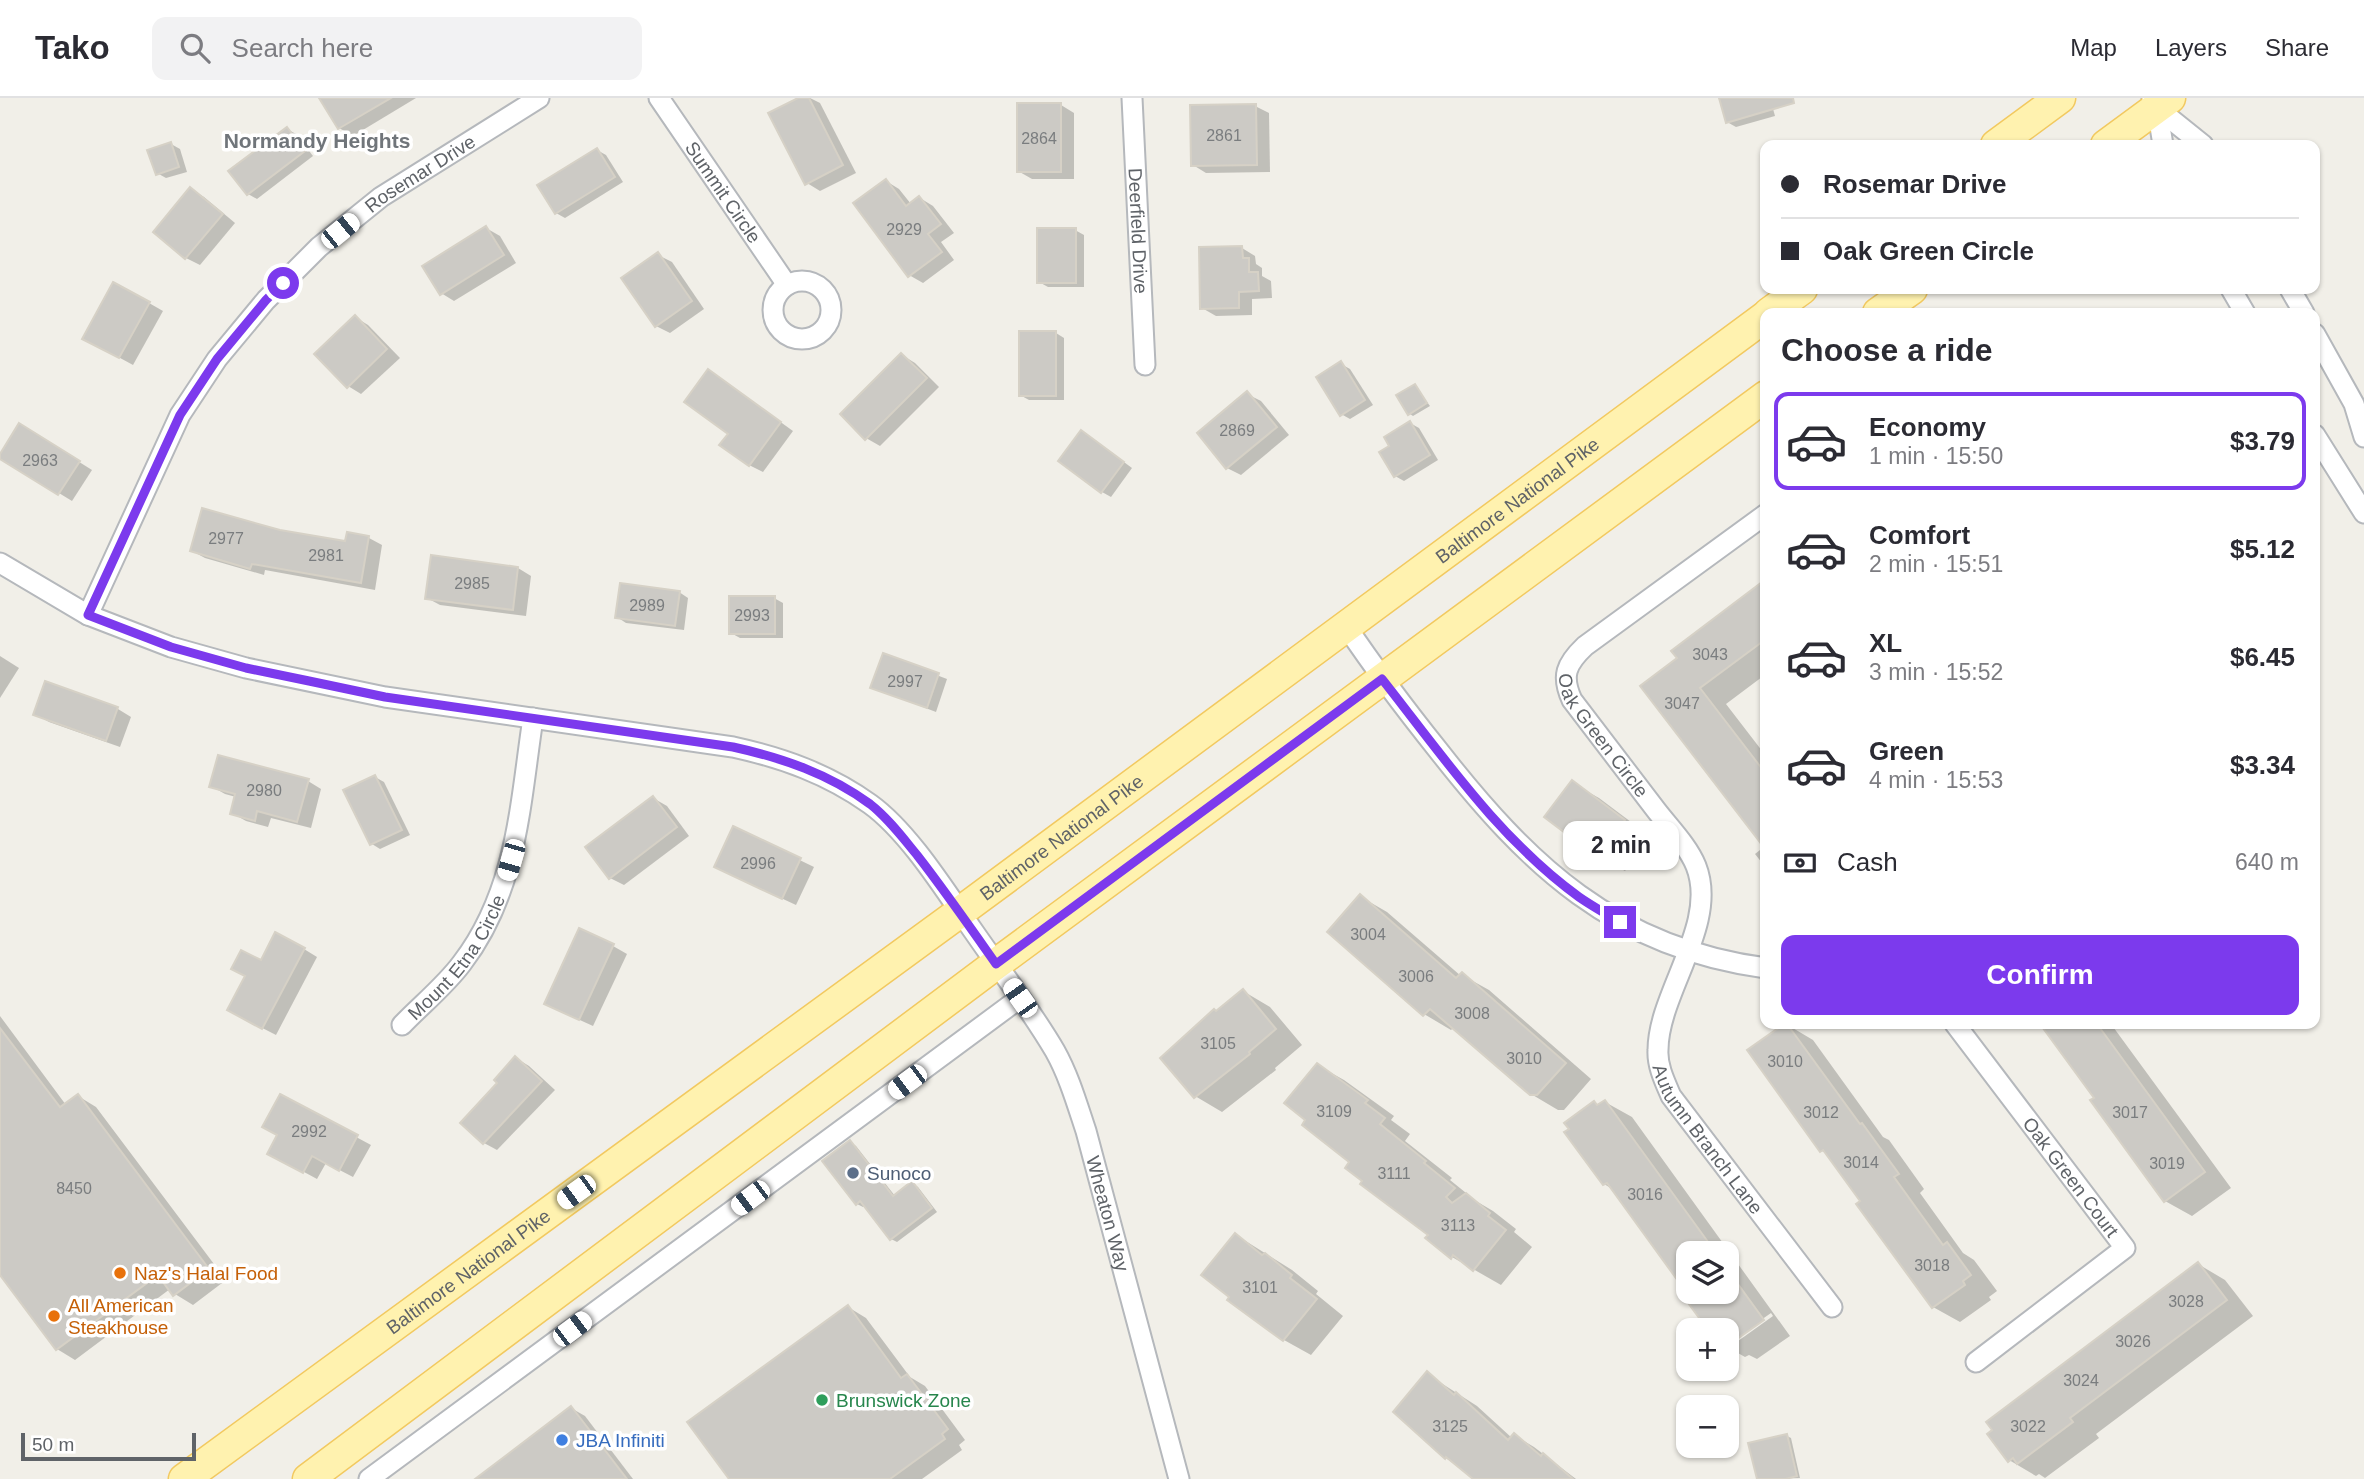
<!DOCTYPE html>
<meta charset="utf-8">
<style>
body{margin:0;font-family:Arial,sans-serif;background:#f2f2f3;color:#2b2b33;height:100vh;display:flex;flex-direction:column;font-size:26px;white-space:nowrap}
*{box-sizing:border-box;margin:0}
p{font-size:23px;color:#7c7c81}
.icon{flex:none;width:38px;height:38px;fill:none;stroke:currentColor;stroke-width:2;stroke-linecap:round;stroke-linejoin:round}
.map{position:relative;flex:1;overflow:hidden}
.sheet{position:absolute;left:1760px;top:210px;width:560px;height:721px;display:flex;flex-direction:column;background:#fff;border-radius:14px;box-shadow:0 2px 5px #0004}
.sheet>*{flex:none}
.top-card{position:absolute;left:1760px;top:42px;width:560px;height:154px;border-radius:14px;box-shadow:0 2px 5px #0004;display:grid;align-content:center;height:154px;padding:0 21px;background:#fff}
.tools{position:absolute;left:1676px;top:1143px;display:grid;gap:14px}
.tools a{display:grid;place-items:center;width:63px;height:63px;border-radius:14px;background:#fff;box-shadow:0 2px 5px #0004;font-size:35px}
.scale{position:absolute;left:21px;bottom:18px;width:175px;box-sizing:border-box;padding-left:7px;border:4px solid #5f6368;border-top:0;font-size:19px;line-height:24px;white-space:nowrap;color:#5f6368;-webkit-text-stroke:5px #fff;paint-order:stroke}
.end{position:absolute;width:32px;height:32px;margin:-16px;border:9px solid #7c3aed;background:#fff;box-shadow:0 0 0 4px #fff}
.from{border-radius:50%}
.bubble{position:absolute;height:49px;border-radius:14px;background:#fff;box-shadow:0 2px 5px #0004;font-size:23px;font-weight:800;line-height:49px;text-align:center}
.car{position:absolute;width:21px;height:42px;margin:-21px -10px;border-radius:9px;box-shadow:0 0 5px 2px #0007;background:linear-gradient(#fff 24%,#345 0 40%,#fff 0 76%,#345 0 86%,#fff 0)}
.top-card b{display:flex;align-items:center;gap:24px;height:66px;font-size:26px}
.top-card b+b{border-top:2px solid #e1e1e2}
.top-card i{width:18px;height:18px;background:#2b2b33}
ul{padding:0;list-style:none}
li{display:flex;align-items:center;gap:21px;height:98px;margin:0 14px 10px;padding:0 7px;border:4px solid transparent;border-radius:14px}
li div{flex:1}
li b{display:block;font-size:26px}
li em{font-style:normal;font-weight:800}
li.active{border-color:#7c3aed}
li>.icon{width:63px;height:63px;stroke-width:1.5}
h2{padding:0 21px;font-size:32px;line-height:84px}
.pay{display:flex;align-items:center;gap:18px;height:77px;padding:0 21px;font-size:26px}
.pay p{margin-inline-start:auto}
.cta{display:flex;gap:14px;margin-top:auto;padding:14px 21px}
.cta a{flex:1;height:80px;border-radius:14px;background:#7c3aed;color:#fff;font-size:28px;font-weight:800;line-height:80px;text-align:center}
header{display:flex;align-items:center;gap:42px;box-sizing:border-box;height:98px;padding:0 35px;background:#fff;border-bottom:2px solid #e1e1e2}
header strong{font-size:33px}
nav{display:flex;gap:38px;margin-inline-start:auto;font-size:24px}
.search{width:490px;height:63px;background:#f2f2f3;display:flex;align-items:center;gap:18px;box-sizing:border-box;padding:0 24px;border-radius:14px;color:#7c7c81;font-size:26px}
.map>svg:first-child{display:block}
</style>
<header>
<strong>Tako</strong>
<div class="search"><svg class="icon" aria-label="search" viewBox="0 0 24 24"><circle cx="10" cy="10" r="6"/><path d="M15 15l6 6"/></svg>Search here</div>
<nav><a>Map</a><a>Layers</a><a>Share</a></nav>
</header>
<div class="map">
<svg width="2364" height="1381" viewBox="0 0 2364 1381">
<rect width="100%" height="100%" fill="#f1efe8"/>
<g fill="#0003" fill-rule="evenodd">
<path d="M321,0H416L353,38L339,30Z"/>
<path d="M802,0H810L820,5L856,75L820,93L807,85Z"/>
<path d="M1720,0H1770L1775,18L1736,29L1727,24Z"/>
<path d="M1061,7L1074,15V81H1032L1018,73Z"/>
<path d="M1255,8L1269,15L1270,74L1206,75L1193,67Z"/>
<path d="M287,31L296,36L313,58L257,101L248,96Z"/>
<path d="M171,46L180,51L187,74L166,80L157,75Z"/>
<path d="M597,52L606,57L623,84L565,120L556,115Z"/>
<path d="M886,83L899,91L911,106L920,100L933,108L954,135L941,144L954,162L923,185L909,177Z"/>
<path d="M190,91L204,99L235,125L200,167L186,160L155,134Z"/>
<path d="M486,130L500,138L516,165L454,203L441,195Z"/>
<path d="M1075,132L1084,137V189H1048L1039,184Z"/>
<path d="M1242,150L1255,158L1256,166L1262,170V178L1271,183L1272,200L1252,201V217L1216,218L1202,210Z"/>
<path d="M658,157L672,164L704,211L670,235L656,228Z"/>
<path d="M149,205L163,213L133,267L98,248Z"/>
<path d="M355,219L368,227L400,260L361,296L348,288Z"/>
<path d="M1056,235L1064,240V302H1029L1020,297Z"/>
<path d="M902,257L915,265L939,289L880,348L866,340Z"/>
<path d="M1341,266L1350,271L1373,307L1350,321L1341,316Z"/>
<path d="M709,273L793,333L763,374L749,367L730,336Z"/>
<path d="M1415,288L1430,308L1413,318L1410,316Z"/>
<path d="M1247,296L1261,303L1289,337L1241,377L1227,370Z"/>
<path d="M1410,325L1419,330L1438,362L1404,383L1395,378L1392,349Z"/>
<path d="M33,335L92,372L72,403L0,359Z"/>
<path d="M1090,339L1132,370L1111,399L1102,394Z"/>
<path d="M280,434L346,445L348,436L369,440L382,447L375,492L265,472L264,477L205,460L192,453Z"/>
<path d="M518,470L531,478L526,518L440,507L427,500Z"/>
<path d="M1766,483V576L1726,606L1766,658V770L1755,756L1765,748L1679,560Z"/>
<path d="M679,494L688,500L684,532L626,525L617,519Z"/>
<path d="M774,500L783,505V540H740L731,535Z"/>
<path d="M884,557L947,581L936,614L873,590Z"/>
<path d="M0,558L19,570L0,600Z"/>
<path d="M46,585L118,611L131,619L120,649L49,624L35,616Z"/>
<path d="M375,679L384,684L410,737L380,751L372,746Z"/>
<path d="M308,683L321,691L311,730L271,720L268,729L246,723L232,715L236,699L225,696L211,688Z"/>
<path d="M1572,685L1599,700L1651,739L1625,773L1598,758L1546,719Z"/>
<path d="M653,700L667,708L689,738L624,787L610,780Z"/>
<path d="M734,730L814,769L796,807L729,776Z"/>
<path d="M1361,799L1387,814L1461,878L1462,877L1489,892L1591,981L1564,1012H1558L1531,996L1454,929L1451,932L1424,916Z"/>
<path d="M613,848L627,856L593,928L560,913Z"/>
<path d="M304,851L317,859L276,937L243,920L262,864Z"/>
<path d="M1243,893L1270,909L1302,947L1275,970L1276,972L1222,1014L1195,998L1217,915Z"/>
<path d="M0,918L66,1007L78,998L96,1009L226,1182L193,1207L175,1196L170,1191L75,1262L57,1251L0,1175Z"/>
<path d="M1786,926L1813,942L1883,1039L1889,1042L1924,1091L1920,1095L1963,1155L1974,1162L1997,1193L1989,1199L1991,1202L1960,1224L1933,1209L1862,1104L1829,1057L1822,1053Z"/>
<path d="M2042,926H2111L2231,1090L2192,1118L2165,1103L2096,1000Z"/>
<path d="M516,960L529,968L555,992L497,1052L484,1045Z"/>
<path d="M1317,967L1344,982L1394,1018L1391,1022L1410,1036L1405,1043L1452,1080L1450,1082L1476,1103L1493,1113L1516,1131L1514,1134L1532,1149L1501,1187L1452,1159L1431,1136L1364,1083L1352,1064Z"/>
<path d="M280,998L371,1047L353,1079L326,1065L317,1081L269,1055L279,1037Z"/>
<path d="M1605,1004L1632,1019L1790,1238L1757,1261L1749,1257L1745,1259L1727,1249V1232H1710L1681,1192L1685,1189L1614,1092L1604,1086L1594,1005L1599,1008ZM1689,1155H1727V1194H1689ZM1771,1215L1773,1218L1731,1248V1243Z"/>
<path d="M850,1044L856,1048L895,1098L912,1085L918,1089L937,1114L897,1144L891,1141L866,1107L863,1109L857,1106Z"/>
<path d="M1236,1137L1292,1172L1318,1193L1316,1196L1343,1218L1311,1257L1284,1242L1229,1202Z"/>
<path d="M2198,1166L2225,1182L2253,1218L2096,1336L2099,1340L2045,1380L2039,1376L2036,1378L2009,1362Z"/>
<path d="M848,1209L866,1220L910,1279L925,1288L965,1342L959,1347L962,1352L922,1381H731Z"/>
<path d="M1427,1276L1477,1308L1512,1340L1514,1337L1534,1349L1576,1381H1475L1446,1360L1395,1314Z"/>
<path d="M571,1310L585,1318L633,1381H488Z"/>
<path d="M1787,1338L1791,1340L1800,1380L1758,1381Z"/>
</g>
<g fill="#cccac5" stroke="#d6d1c6" stroke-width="2">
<path d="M319,0H391L338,31Z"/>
<path d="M798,0H809L843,67L805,87L768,15Z"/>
<path d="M1719,0H1793L1794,5L1726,25Z"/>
<rect x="1017" y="5" width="44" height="69"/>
<path d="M1256,6L1257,67L1191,68L1190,7Z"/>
<path d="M287,29L305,53L247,97L228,73Z"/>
<path d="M171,44L179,69L156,77L147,52Z"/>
<path d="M597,50L615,79L555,116L537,87Z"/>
<path d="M886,81L906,108L919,98L941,126L928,136L942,154L908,179L853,105Z"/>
<path d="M190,89L223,116L185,161L153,134Z"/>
<path d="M486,128L504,157L440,197L422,168Z"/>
<rect x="1037" y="130" width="39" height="55"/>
<path d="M1242,148L1243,160H1249V174H1258L1259,193L1239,194V210L1200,211L1199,149Z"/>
<path d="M658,154L692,203L655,229L621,180Z"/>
<path d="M113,184L150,204L119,260L82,241Z"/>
<path d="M355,217L387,251L347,290L314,256Z"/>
<rect x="1019" y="233" width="37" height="65"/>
<path d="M901,255L927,280L865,342L840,316Z"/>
<path d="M1341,263L1365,302L1340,318L1316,279Z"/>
<path d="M708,271L781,324L749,368L719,347L728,336L684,304Z"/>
<path d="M1415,286L1427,305L1408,317L1396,297Z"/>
<path d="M1247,293L1277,329L1226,371L1197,335Z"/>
<path d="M1410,323L1430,357L1394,379L1379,354L1389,348L1384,339Z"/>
<path d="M19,325L80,363L58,397L0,361V356Z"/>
<path d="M1081,332L1124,364L1101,395L1058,363Z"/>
<path d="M202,410L280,432L345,443L347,434L369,438L361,485L252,466L250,471L190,453Z"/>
<path d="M431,457L518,469L513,512L425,501Z"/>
<path d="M1766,481V541L1700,590L1766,676V752L1640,588L1677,560L1671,553Z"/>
<path d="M620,485L680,493L675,528L615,520Z"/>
<rect x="729" y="498" width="46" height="38"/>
<path d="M883,555L939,575L927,610L870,590Z"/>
<path d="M45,583L118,609L106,643L33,617Z"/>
<path d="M218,657L309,681L297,724L257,713L255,723L230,716L235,696L209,689Z"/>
<path d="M375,677L402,732L370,747L343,692Z"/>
<path d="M1572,682L1625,722L1597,759L1544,719Z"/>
<path d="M653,698L677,729L609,781L585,749Z"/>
<path d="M733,728L801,760L782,801L714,769Z"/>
<path d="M1360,796L1456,880L1462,874L1566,965L1537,997H1530L1430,911L1423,918L1327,834Z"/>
<path d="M579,830L614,846L579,922L544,906Z"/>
<path d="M275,834L305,850L262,931L227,912L245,878L231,871L241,852L261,862Z"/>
<path d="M1243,891L1276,931L1249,954L1250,956L1194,1000L1160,960L1214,911L1216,913Z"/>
<path d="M1784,926H1787L1860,1026L1862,1025L1899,1076L1894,1079L1943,1147L1947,1144L1971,1177L1963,1183L1965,1187L1932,1210L1856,1106L1860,1103L1823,1052L1820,1054L1747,952Z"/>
<path d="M2040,926H2097L2205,1074L2164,1104L2090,1002L2094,1000Z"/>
<path d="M0,930L60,1009L78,996L209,1171L173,1198L158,1177L56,1252L0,1177Z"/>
<path d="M515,958L542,983L483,1046L460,1025L497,985L494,982Z"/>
<path d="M1317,965L1368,1002L1365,1005L1385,1020L1380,1026L1426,1063L1424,1065L1455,1090L1446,1099L1452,1105L1466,1095L1490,1115L1488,1118L1506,1132L1473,1173L1453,1157L1451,1161L1425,1140L1428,1137L1360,1086L1362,1083L1345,1070L1349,1064L1302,1027L1305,1022L1284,1005Z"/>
<path d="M280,996L358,1037L339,1073L312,1058L303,1075L267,1056L277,1037L262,1029Z"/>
<path d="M1605,1002L1716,1155H1689V1194H1727V1171L1764,1222L1727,1248V1232H1708L1680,1194H1686L1607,1085L1603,1087L1564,1034L1569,1031L1564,1025L1594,1003L1597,1007Z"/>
<path d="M850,1042L893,1098L912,1083L932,1110L890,1142L860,1103L856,1107L822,1063Z"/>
<path d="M1235,1135L1262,1157L1265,1155L1292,1177L1290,1180L1317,1201L1283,1243L1227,1202L1229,1199L1201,1177Z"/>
<path d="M2198,1164L2227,1202L2070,1320L2073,1324L2017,1366L2013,1360L2008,1364L1987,1336L1992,1332L1986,1324Z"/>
<path d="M848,1207L901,1280L907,1276L948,1331L942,1336L945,1341L890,1381H729L687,1324Z"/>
<path d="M1427,1273L1454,1297L1456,1294L1508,1342L1514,1335L1541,1358L1543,1355L1573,1381H1473L1446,1359L1445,1361L1393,1314Z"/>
<path d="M571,1308L627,1381H475Z"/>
<path d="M1787,1336L1797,1378L1786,1381H1757L1748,1345Z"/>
</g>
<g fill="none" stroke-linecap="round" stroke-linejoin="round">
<g stroke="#b5b8bc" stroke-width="23">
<g id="minor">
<path id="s1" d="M659,0L787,187"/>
<path id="s2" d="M1132,0L1145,267"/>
<path d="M2152,1L2157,10L2203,47"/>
<path d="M2157,10L2163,47"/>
<circle cx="802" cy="212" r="29"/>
<path d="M2231,191L2245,215"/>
<path d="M2290,191L2304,215"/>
<path d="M2315,236L2354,306L2364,339"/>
<path d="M2315,337L2364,415"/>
<path id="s3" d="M1766,416L1585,548C1566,566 1561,578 1572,602C1600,639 1628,675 1656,712C1669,729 1688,748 1696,768C1719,826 1658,895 1658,952C1657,968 1665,984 1671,998L1832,1209"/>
<path id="s4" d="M0,465L88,517L171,549L246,570L385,599L733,649C783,660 828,676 870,706C909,734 946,794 974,834C1001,873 1031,912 1055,953C1069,978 1077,1006 1086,1033L1179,1381"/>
<path id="s5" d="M88,517L180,317L217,261L266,202L319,149L381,99L539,0"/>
<path d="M1346,528C1375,571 1406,612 1438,652C1528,767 1614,850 1766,870"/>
<path id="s6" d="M1955,926L2125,1150L1976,1264"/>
<path id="s7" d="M402,927C421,907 445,888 462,865C517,793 520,707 533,620"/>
<path d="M369,1381L1020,900"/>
</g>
</g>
<g stroke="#f2c960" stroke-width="33">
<g id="primary">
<path d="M1996,47L2060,0"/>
<path d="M2106,47L2170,0"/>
<path d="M1769,215L1802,191"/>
<path d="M1878,215L1912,191"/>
<path id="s8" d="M184,1381L960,814L1766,218"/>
<path d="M308,1381L996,866L1766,298"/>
</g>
</g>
<use href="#minor" stroke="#fff" stroke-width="19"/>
<use href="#primary" stroke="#fff2af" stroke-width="30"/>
</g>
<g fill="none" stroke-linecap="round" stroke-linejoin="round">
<path stroke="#7c3aed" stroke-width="9" d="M283,185L266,202L217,261L180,317L88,517L171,549L246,570L309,583L385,599L733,649C783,660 829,676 870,706C888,720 903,740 917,757C945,793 970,829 996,866L1382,581C1442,657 1499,741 1579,799C1592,808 1606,816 1620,824"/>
</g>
<circle fill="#5c6f8a" stroke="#fff" stroke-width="2.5" cx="853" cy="1075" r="7"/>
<g fill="#e8710a" stroke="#fff" stroke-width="2.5">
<circle cx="120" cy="1175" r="7"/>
<circle cx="54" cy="1218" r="7"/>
</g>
<circle fill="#2e9e5b" stroke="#fff" stroke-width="2.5" cx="822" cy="1302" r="7"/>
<circle fill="#3f7fe0" stroke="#fff" stroke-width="2.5" cx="562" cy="1342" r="7"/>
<g text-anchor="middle" stroke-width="7" stroke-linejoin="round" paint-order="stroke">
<g font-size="16" fill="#7a7d7f">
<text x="1224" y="43">2861</text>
<text x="1039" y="46">2864</text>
<text x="904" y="137">2929</text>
<text x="1237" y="338">2869</text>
<text x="40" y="368">2963</text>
<text x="226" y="446">2977</text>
<text x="326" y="463">2981</text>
<text x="472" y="491">2985</text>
<text x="647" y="513">2989</text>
<text x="752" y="523">2993</text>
<text x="1710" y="562">3043</text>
<text x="905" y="589">2997</text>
<text x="1682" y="611">3047</text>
<text x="264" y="698">2980</text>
<text x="758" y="771">2996</text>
<text x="1368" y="842">3004</text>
<text x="1416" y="884">3006</text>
<text x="1472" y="921">3008</text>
<text x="1218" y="951">3105</text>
<text x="1524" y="966">3010</text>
<text x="1785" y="969">3010</text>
<text x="1334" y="1019">3109</text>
<text x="1821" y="1020">3012</text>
<text x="2130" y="1020">3017</text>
<text x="309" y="1039">2992</text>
<text x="1861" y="1070">3014</text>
<text x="2167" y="1071">3019</text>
<text x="1394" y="1081">3111</text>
<text x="74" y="1096">8450</text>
<text x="1645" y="1102">3016</text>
<text x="1458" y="1133">3113</text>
<text x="1932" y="1173">3018</text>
<text x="1260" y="1195">3101</text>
<text x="2186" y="1209">3028</text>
<text x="2133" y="1249">3026</text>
<text x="2081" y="1288">3024</text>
<text x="1450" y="1334">3125</text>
<text x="2028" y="1334">3022</text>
</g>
<g font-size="19" fill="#5f6368" stroke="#fff">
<text dy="7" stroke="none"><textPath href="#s5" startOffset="564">Rosemar Drive</textPath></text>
<text dy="7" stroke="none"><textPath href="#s1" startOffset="114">Summit Circle</textPath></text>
<text dy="7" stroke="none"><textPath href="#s2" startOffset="133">Deerfield Drive</textPath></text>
<text dy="7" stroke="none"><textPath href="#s8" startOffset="1654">Baltimore National Pike</textPath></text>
<text dy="7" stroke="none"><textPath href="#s3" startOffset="331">Oak Green Circle</textPath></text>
<text dy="7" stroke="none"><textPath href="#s8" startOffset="1087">Baltimore National Pike</textPath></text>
<text dy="7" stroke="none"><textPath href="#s7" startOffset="88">Mount Etna Circle</textPath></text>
<text dy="7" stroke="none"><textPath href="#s3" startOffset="788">Autumn Branch Lane</textPath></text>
<text dy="7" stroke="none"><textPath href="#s6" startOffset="192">Oak Green Court</textPath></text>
<text dy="7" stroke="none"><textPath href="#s4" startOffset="1393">Wheaton Way</textPath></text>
<text dy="7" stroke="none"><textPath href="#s8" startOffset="352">Baltimore National Pike</textPath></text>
</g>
<g font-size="19" fill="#4e5e75" stroke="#fff" text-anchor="start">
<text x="867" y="1082">Sunoco</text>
</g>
<g font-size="19" fill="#c56008" stroke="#fff" text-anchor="start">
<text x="134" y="1182">Naz's Halal Food</text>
<text x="68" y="1214">All American<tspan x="68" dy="22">Steakhouse</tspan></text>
</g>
<g font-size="19" fill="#27864d" stroke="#fff" text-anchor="start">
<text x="836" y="1309">Brunswick Zone</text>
</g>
<g font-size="19" fill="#366cbe" stroke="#fff" text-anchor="start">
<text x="576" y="1349">JBA Infiniti</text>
</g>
<g font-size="21" font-weight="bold" fill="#70757a" stroke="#fff">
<text x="317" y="50">Normandy Heights</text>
</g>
</g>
</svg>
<div class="tools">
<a><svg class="icon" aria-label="layers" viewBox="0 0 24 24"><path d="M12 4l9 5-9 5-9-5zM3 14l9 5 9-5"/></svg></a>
<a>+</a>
<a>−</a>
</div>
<div class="scale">50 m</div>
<i class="end from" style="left:283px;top:185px"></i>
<i class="end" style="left:1620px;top:824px"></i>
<div class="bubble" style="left:1563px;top:723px;width:116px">2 min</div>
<i class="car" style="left:340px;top:133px;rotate:51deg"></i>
<i class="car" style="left:511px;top:762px;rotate:196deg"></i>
<i class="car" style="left:1020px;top:900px;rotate:325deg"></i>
<i class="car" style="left:907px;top:984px;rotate:233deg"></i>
<i class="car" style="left:576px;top:1094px;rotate:234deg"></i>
<i class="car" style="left:750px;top:1100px;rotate:233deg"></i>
<i class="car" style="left:572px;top:1231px;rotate:53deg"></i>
<div class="top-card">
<b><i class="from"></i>Rosemar Drive</b>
<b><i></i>Oak Green Circle</b>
</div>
<section class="sheet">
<h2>Choose a ride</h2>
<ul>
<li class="active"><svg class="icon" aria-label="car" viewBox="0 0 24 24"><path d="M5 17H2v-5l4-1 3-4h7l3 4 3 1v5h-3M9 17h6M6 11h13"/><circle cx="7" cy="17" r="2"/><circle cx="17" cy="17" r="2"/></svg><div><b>Economy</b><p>1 min · 15:50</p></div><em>$3.79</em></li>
<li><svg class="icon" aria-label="car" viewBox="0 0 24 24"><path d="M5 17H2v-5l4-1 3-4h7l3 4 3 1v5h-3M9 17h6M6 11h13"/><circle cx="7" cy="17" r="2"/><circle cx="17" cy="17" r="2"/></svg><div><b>Comfort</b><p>2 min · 15:51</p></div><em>$5.12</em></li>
<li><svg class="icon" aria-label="car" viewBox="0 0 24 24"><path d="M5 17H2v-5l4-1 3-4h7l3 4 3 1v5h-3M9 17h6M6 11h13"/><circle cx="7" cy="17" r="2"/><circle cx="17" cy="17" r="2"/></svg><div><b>XL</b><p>3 min · 15:52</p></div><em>$6.45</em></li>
<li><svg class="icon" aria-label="car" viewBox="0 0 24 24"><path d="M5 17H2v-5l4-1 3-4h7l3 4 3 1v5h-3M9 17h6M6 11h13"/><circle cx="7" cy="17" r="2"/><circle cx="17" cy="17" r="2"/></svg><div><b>Green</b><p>4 min · 15:53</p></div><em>$3.34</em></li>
</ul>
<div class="pay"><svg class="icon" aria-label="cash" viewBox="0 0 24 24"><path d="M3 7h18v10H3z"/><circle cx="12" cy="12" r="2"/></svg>Cash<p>640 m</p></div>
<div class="cta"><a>Confirm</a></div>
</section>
</div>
